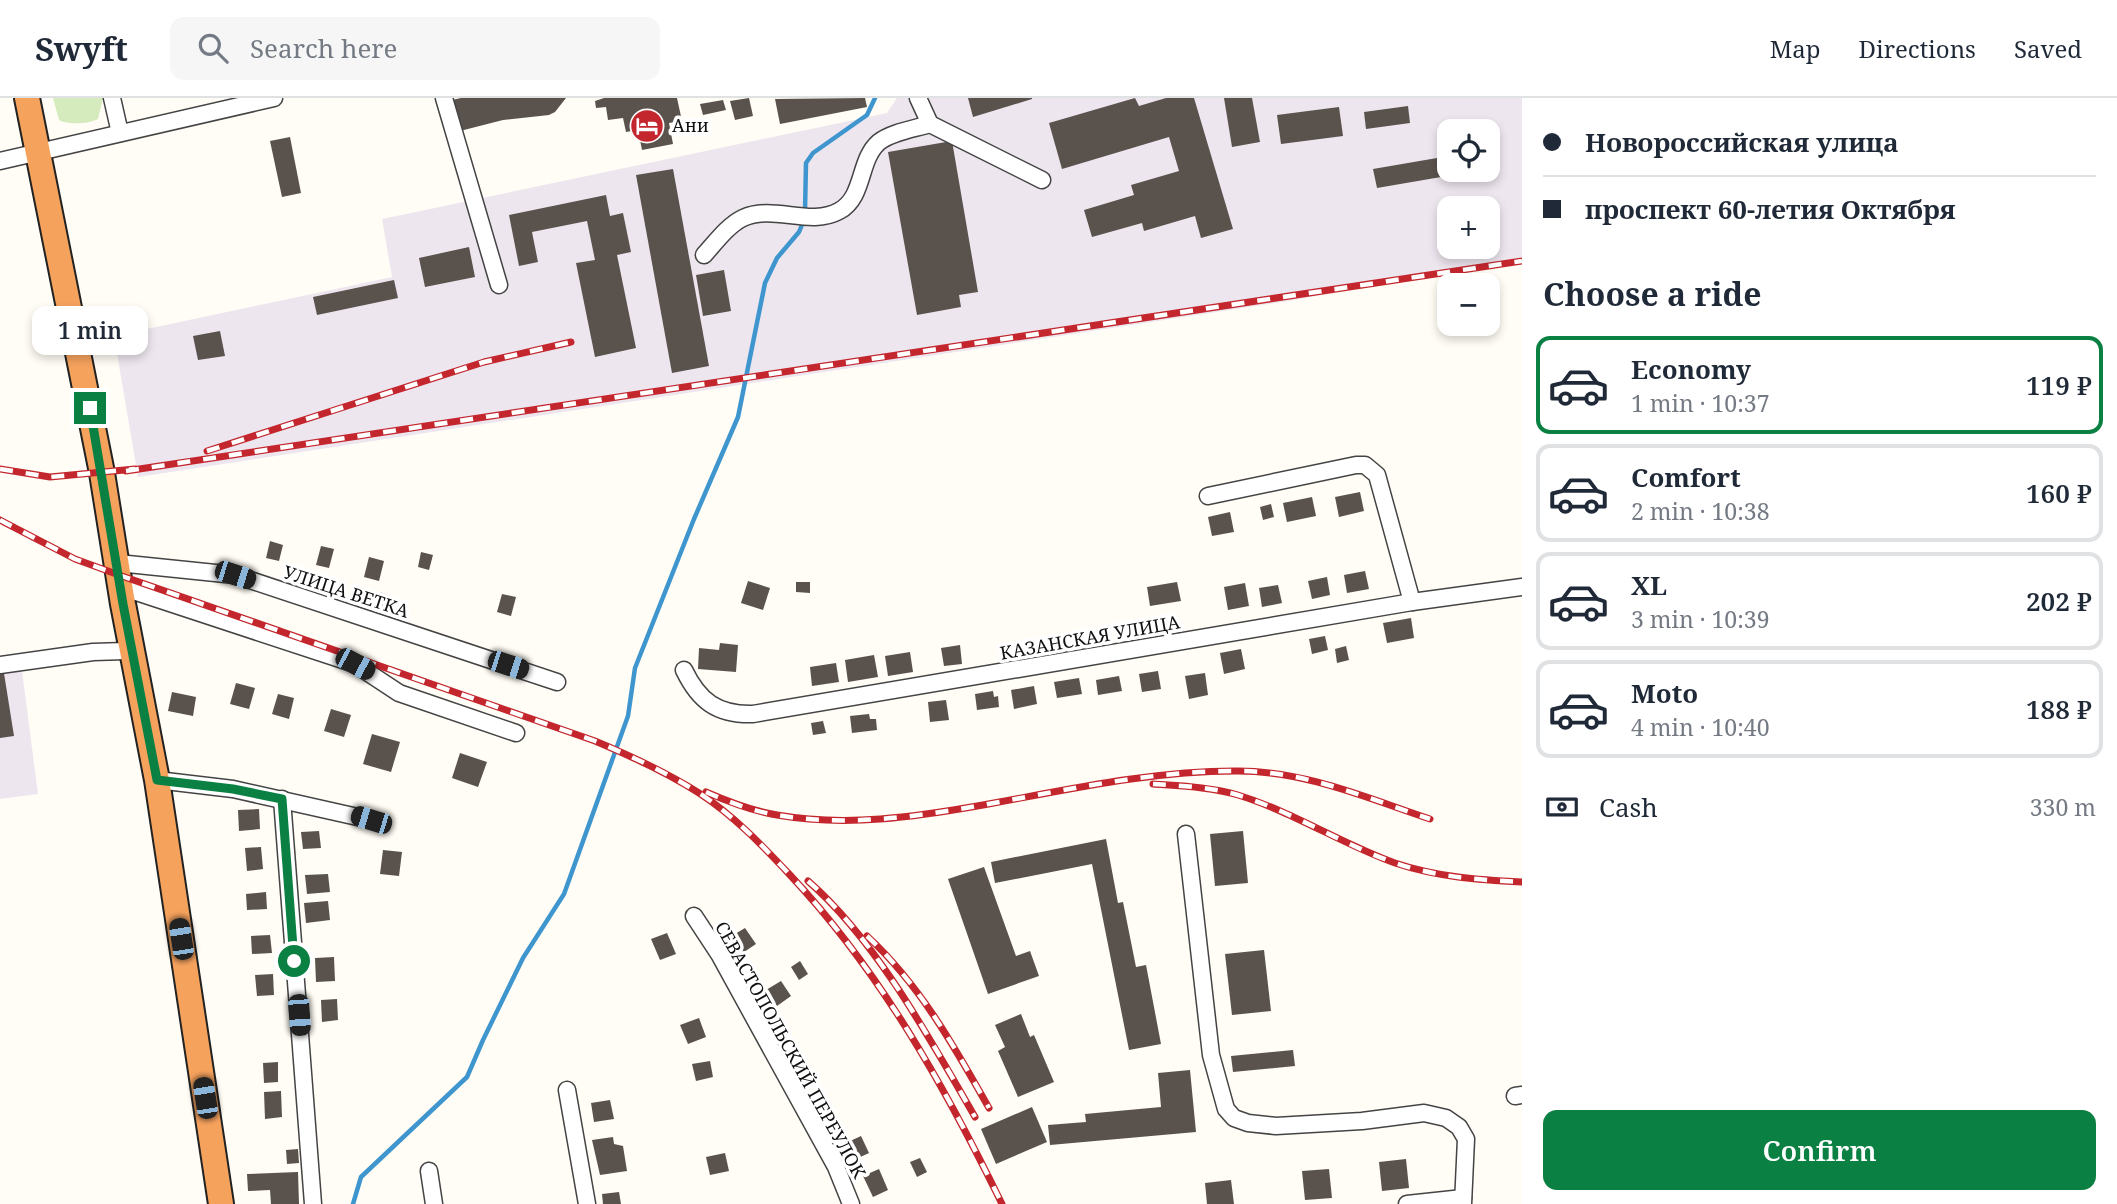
<!DOCTYPE html>
<meta charset="utf-8">
<style>
body{margin:0;font-family:"Noto Serif",serif;background:#f6f6f7;color:#1f2937;height:100vh;display:flex;flex-direction:column;font-size:26px;white-space:nowrap}
*{box-sizing:border-box;margin:0}
p{font-size:23px;color:#747a83}
.icon{flex:none;width:38px;height:38px;fill:none;stroke:currentColor;stroke-width:2;stroke-linecap:round;stroke-linejoin:round}
.map{position:relative;flex:1;overflow:hidden}
.sheet{display:flex;flex-direction:column;background:#fff;width:595px}
.sheet>*{flex:none}
.hud{display:grid;align-content:center;height:154px;padding:0 21px;background:#fff}
.controls{position:absolute;left:1437px;top:21px;display:grid;gap:14px}
.controls a{display:grid;place-items:center;width:63px;height:63px;border-radius:14px;background:#fff;box-shadow:0 4px 10px #0003;font-size:35px}
.end{position:absolute;width:32px;height:32px;margin:-16px;border:9px solid #0b8043;background:#fff;box-shadow:0 0 0 4px #fff}
.from{border-radius:50%}
.bubble{position:absolute;height:49px;border-radius:14px;background:#fff;box-shadow:0 4px 10px #0003;font-size:23px;font-weight:600;line-height:49px;text-align:center}
.car{position:absolute;width:21px;height:42px;margin:-21px -10px;border-radius:9px;box-shadow:0 0 5px 2px #0007;background:linear-gradient(#222 24%,#8ab4d8 0 40%,#222 0 76%,#8ab4d8 0 86%,#222 0)}
.hud b{display:flex;align-items:center;gap:24px;height:66px;font-size:26px}
.hud b+b{border-top:2px solid #e0e1e3}
.hud i{width:18px;height:18px;background:#1f2937}
ul{padding:0;list-style:none}
li{display:flex;align-items:center;gap:21px;height:98px;margin:0 14px 10px;padding:0 7px;border:4px solid #e0e1e3;border-radius:14px}
li div{flex:1}
li b{display:block;font-size:26px}
li em{font-style:normal;font-weight:600}
li.current{border-color:#0b8043}
li>.icon{width:63px;height:63px;stroke-width:1.5}
h2{padding:0 21px;font-size:32px;line-height:84px}
.pay{display:flex;align-items:center;gap:18px;height:77px;padding:0 21px;font-size:26px}
.pay p{margin-inline-start:auto}
.button{display:flex;gap:14px;margin-top:auto;padding:14px 21px}
.button a{flex:1;height:80px;border-radius:14px;background:#0b8043;color:#fff;font-size:28px;font-weight:600;line-height:80px;text-align:center}
header{display:flex;align-items:center;gap:42px;box-sizing:border-box;height:98px;padding:0 35px;background:#fff;border-bottom:2px solid #e0e1e3}
header strong{font-size:33px}
nav{display:flex;gap:38px;margin-inline-start:auto;font-size:24px}
.search{width:490px;height:63px;background:#f6f6f7;display:flex;align-items:center;gap:18px;box-sizing:border-box;padding:0 24px;border-radius:14px;color:#747a83;font-size:26px}
main{display:flex;flex:1;min-height:0}
.map>svg:first-child{display:block}
</style>
<header>
<strong>Swyft</strong>
<div class="search"><svg class="icon" aria-label="search" viewBox="0 0 24 24"><circle cx="10" cy="10" r="6"/><path d="M15 15l6 6"/></svg>Search here</div>
<nav><a>Map</a><a>Directions</a><a>Saved</a></nav>
</header>
<main>
<div class="map">
<svg width="1522" height="1106" viewBox="0 0 1522 1106">
<rect width="100%" height="100%" fill="#fffdf5"/>
<g fill="#eee6ef" fill-rule="evenodd">
<path d="M897,0H1522V159L1289,203L138,379L114,238L392,179L382,121L887,15ZM1449,33H1488V72H1449ZM1449,110H1488V149H1449Z"/>
<path d="M21,565L38,696L0,701V568Z"/>
</g>
<path fill="#d5ebbd" d="M53,0H103L98,21C89,26 67,27 59,22Z"/>
<g fill="none" stroke-linecap="round" stroke-linejoin="round">
<g stroke="#3f96cf" stroke-width="4.5">
<path d="M805,114L806,65L813,55L867,17L875,0"/>
<path d="M353,1106L361,1079L467,979L483,942L523,860L564,796L628,618L635,570L694,421L738,319L765,185L777,160L799,134L804,122"/>
</g>
</g>
<g fill="#5a524d">
<path d="M461,0H566L555,14L549,17L503,22L460,33L452,2Z"/>
<path d="M604,0H677L682,23L669,25L673,46L642,52L638,32L626,34L623,20L608,22L606,9L596,10L595,3Z"/>
<path d="M749,0L753,18L735,22L730,3Z"/>
<path d="M865,0L867,9L780,26L775,1Z"/>
<path d="M968,0H1032V1L973,19Z"/>
<path d="M1135,0L1139,8L1166,0H1194L1233,131L1201,140L1195,118L1144,133L1142,125L1092,139L1084,112L1134,97L1131,87L1179,73L1169,39L1062,71L1049,25Z"/>
<path d="M1224,0H1252L1260,44L1232,49Z"/>
<path d="M723,2L726,12L703,17L700,6Z"/>
<path d="M1408,8L1410,25L1366,31L1364,14Z"/>
<path d="M1339,9L1343,38L1281,46L1277,17Z"/>
<path d="M290,39L301,95L282,99L270,43Z"/>
<path d="M952,43L978,194L959,197L961,209L917,217L888,54Z"/>
<path d="M1437,60L1441,79L1377,90L1373,71Z"/>
<path d="M673,71L709,268L672,275L636,77Z"/>
<path d="M606,97L610,118L623,115L631,154L617,157L636,250L595,259L576,165L595,162L587,123L532,134L538,164L519,168L509,117Z"/>
<path d="M469,149L475,179L425,189L419,160Z"/>
<path d="M724,172L731,213L703,218L696,177Z"/>
<path d="M394,182L398,200L317,217L313,199Z"/>
<path d="M220,233L225,258L198,262L193,238Z"/>
<path d="M1360,394L1364,413L1339,419L1335,399Z"/>
<path d="M1312,399L1316,418L1287,424L1283,405Z"/>
<path d="M1271,406L1274,419L1263,422L1260,409Z"/>
<path d="M1230,414L1234,434L1212,438L1208,419Z"/>
<path d="M270,443L283,447L279,463L266,460Z"/>
<path d="M321,448L334,451L329,470L316,467Z"/>
<path d="M421,454L433,457L429,472L418,469Z"/>
<path d="M369,459L384,463L379,483L364,479Z"/>
<path d="M1365,473L1369,491L1347,495L1344,477Z"/>
<path d="M1327,479L1330,497L1312,501L1308,483Z"/>
<path d="M748,483L770,490L763,512L741,505Z"/>
<path d="M796,484H810V495L796,494Z"/>
<path d="M1177,484L1181,503L1150,508L1147,489Z"/>
<path d="M1245,485L1249,508L1228,512L1224,489Z"/>
<path d="M1278,487L1282,505L1262,509L1259,490Z"/>
<path d="M380,494L393,499L388,514L375,510Z"/>
<path d="M502,496L516,499L511,518L497,514Z"/>
<path d="M1411,520L1414,540L1387,545L1383,525Z"/>
<path d="M1325,538L1328,552L1312,556L1309,541Z"/>
<path d="M720,545L738,547L736,574L698,571L699,550L719,552Z"/>
<path d="M960,547L962,566L944,568L941,550Z"/>
<path d="M1346,548L1349,562L1337,565L1335,551Z"/>
<path d="M1241,551L1245,571L1224,576L1220,555Z"/>
<path d="M910,554L913,574L888,578L885,558Z"/>
<path d="M874,557L878,579L848,584L845,562Z"/>
<path d="M836,565L839,584L812,588L810,569Z"/>
<path d="M0,569H3L14,638L0,640Z"/>
<path d="M1158,573L1161,591L1142,594L1139,576Z"/>
<path d="M1205,575L1208,597L1189,601L1185,578Z"/>
<path d="M1119,578L1122,593L1098,597L1096,582Z"/>
<path d="M1079,580L1082,596L1057,600L1054,584Z"/>
<path d="M236,585L255,590L249,611L230,606Z"/>
<path d="M1034,588L1037,606L1014,611L1011,592Z"/>
<path d="M993,593L994,599L998,598L999,609L977,612L975,596Z"/>
<path d="M172,594L196,599L193,618L168,613Z"/>
<path d="M278,596L294,600L289,621L272,616Z"/>
<path d="M946,602L949,622L930,624L928,604Z"/>
<path d="M331,611L351,617L344,639L324,633Z"/>
<path d="M869,616L870,621H876L877,632L852,635L850,618Z"/>
<path d="M823,623L826,635L813,637L811,625Z"/>
<path d="M372,636L400,644L391,674L363,666Z"/>
<path d="M460,655L487,664L478,689L452,680Z"/>
<path d="M259,711L260,731L239,733L238,712Z"/>
<path d="M319,733L321,750L303,751L301,734Z"/>
<path d="M1243,733L1248,785L1215,788L1210,736Z"/>
<path d="M1106,741L1118,805L1123,804L1136,869L1146,867L1161,946L1129,952L1092,766L995,785L991,764Z"/>
<path d="M261,749L263,771L247,773L245,750Z"/>
<path d="M383,752L402,754L399,778L380,776Z"/>
<path d="M984,769L1016,858L1030,853L1039,878L988,896L948,781Z"/>
<path d="M328,776L330,794L307,796L305,777Z"/>
<path d="M266,794L267,811L247,812L246,796Z"/>
<path d="M328,803L330,822L306,825L304,805Z"/>
<path d="M745,830L756,846L741,856L730,839Z"/>
<path d="M667,835L676,856L660,862L651,841Z"/>
<path d="M270,837L272,855L252,856L251,838Z"/>
<path d="M1264,852L1271,913L1232,917L1225,856Z"/>
<path d="M334,859L335,883L316,884L315,860Z"/>
<path d="M800,863L808,876L799,882L791,869Z"/>
<path d="M273,876L274,897L257,898L255,877Z"/>
<path d="M781,883L791,898L777,908L766,892Z"/>
<path d="M337,901L338,922L322,924L321,902Z"/>
<path d="M1021,916L1030,939L1034,937L1054,984L1018,999L998,953L1005,949L995,927Z"/>
<path d="M699,920L706,939L688,946L680,927Z"/>
<path d="M1293,952L1295,968L1233,974L1231,958Z"/>
<path d="M710,963L713,979L696,983L692,966Z"/>
<path d="M278,964V984L264,985L263,965Z"/>
<path d="M1190,972L1196,1034L1050,1047L1048,1027L1086,1024L1085,1016L1161,1009L1158,975Z"/>
<path d="M281,993L282,1019L265,1021L264,994Z"/>
<path d="M610,1002L614,1021L594,1024L591,1005Z"/>
<path d="M1032,1009L1047,1044L996,1066L981,1031Z"/>
<path d="M861,1038L869,1055L854,1062L846,1045Z"/>
<path d="M613,1039L614,1046L623,1048L627,1073L600,1077L592,1042Z"/>
<path d="M298,1051L299,1065L287,1066L286,1052Z"/>
<path d="M725,1055L729,1073L710,1077L706,1059Z"/>
<path d="M920,1060L927,1074L917,1079L910,1064Z"/>
<path d="M1406,1061L1409,1090L1382,1093L1379,1064Z"/>
<path d="M879,1071L888,1092L873,1099L863,1078Z"/>
<path d="M1329,1071L1332,1100L1305,1102L1302,1073Z"/>
<path d="M298,1074L299,1106H271L270,1092L248,1093L247,1076Z"/>
<path d="M1231,1082L1234,1106H1207L1205,1085Z"/>
<path d="M619,1094L621,1106H603L602,1096Z"/>
</g>
<g fill="none" stroke-linecap="round" stroke-linejoin="round">
<g stroke="#444" stroke-width="19">
<g id="minor">
<path d="M112,0L120,35"/>
<path d="M444,0L499,187"/>
<path d="M918,0L930,26L1042,82"/>
<path d="M0,63L274,0"/>
<path d="M704,157C715,145 728,127 743,120C773,106 810,129 839,113C865,99 858,62 879,44C892,34 914,31 930,26"/>
<path d="M1208,398L1356,367H1365L1377,377L1412,504"/>
<path d="M118,465L235,477L557,584"/>
<path d="M121,489L355,566L399,595L516,635"/>
<path d="M0,567L93,554L125,553"/>
<path d="M684,572C699,603 717,617 753,616L1412,504L1522,489"/>
<path d="M157,682L233,691L371,722"/>
<path d="M282,701L313,1106"/>
<path d="M1186,736L1211,957L1226,1011L1234,1020L1248,1025L1276,1028L1362,1023L1424,1015L1446,1020L1459,1029L1466,1041L1463,1106"/>
<path d="M694,818L719,856L836,1069L851,1106"/>
<path d="M567,992L587,1106"/>
<path d="M1515,998L1522,997"/>
<path d="M429,1073L434,1106"/>
<path d="M1407,1106L1463,1100"/>
</g>
</g>
<g stroke="#222" stroke-width="28">
<path id="highway" d="M27,0L102,375L123,506L157,682L221,1106"/>
</g>
<use href="#minor" stroke="#fff" stroke-width="16"/>
<use href="#highway" stroke="#f5a25d" stroke-width="24"/>
<g stroke="#c4262e" stroke-width="7">
<g id="rail">
<path d="M207,353L484,264L571,244"/>
<path d="M0,371L50,379L135,371"/>
<path d="M126,373L1522,163"/>
<path d="M0,422L75,461L119,477L595,643C631,658 666,674 699,695C733,717 762,747 790,777C880,873 944,987 1002,1106"/>
<path d="M1153,686C1181,688 1211,689 1238,697C1293,714 1342,746 1395,765C1437,779 1479,782 1522,784"/>
<path d="M706,694C729,704 752,713 777,717C846,729 915,719 983,707C1066,692 1150,673 1235,673C1303,672 1367,700 1430,721"/>
<path d="M808,783C876,842 930,941 975,1019"/>
<path d="M867,838C920,887 954,948 989,1010"/>
</g>
</g>
<use href="#rail" stroke="#fff" stroke-width="4.5" stroke-dasharray="13" stroke-linecap="butt"/>
</g>
<g fill="none" stroke-linecap="round" stroke-linejoin="round">
<path stroke="#0b8043" stroke-width="9" d="M90,310L123,506L157,682L233,691L282,701L294,863"/>
</g>
<defs>
<g id="hotel-disc" transform="scale(1.75)"><circle r="9.5" fill="#c4262e" stroke="#fff"/><path d="M-6-4.5h1.5V1H6V5H4.5V3h-9V5H-6ZM-4 0a1.8 1.8 0 1 1 3.6 0ZM.5 0V-2.5h3Q6-2.5 6 0Z" fill="#fff"/></g>
</defs>
<g fill-rule="evenodd">
<use href="#hotel-disc" x="647" y="28"/>
</g>
<g text-anchor="middle" stroke-width="7" stroke-linejoin="round" paint-order="stroke">
<g font-size="18" fill="#111" stroke="#fff" text-anchor="start">
<text x="672" y="34">Ани</text>
</g>
<g font-size="18" fill="#111" stroke="#fff">
<text transform="translate(346 494) rotate(18)" y="6">УЛИЦА ВЕТКА</text>
<text transform="translate(1090 540) rotate(-10)" y="6">КАЗАНСКАЯ УЛИЦА</text>
<text transform="translate(790 952) rotate(61)" y="6">СЕВАСТОПОЛЬСКИЙ ПЕРЕУЛОК</text>
</g>
</g>
</svg>
<div class="controls">
<a><svg class="icon" aria-label="locate" viewBox="0 0 24 24"><circle cx="12" cy="12" r="6"/><path d="M12 2v4M12 18v4M2 12h4M18 12h4"/></svg></a>
<a>+</a>
<a>−</a>
</div>
<i class="end from" style="left:294px;top:863px"></i>
<i class="end" style="left:90px;top:310px"></i>
<div class="bubble" style="left:32px;top:208px;width:116px">1 min</div>
<i class="car" style="left:235px;top:477px;rotate:108deg"></i>
<i class="car" style="left:355px;top:566px;rotate:118deg"></i>
<i class="car" style="left:508px;top:567px;rotate:108deg"></i>
<i class="car" style="left:371px;top:722px;rotate:287deg"></i>
<i class="car" style="left:181px;top:841px;rotate:351deg"></i>
<i class="car" style="left:299px;top:917px;rotate:176deg"></i>
<i class="car" style="left:205px;top:1000px;rotate:351deg"></i>
</div>
<section class="sheet">
<div class="hud">
<b><i class="from"></i>Новороссийская улица</b>
<b><i></i>проспект 60-летия Октября</b>
</div>
<h2>Choose a ride</h2>
<ul>
<li class="current"><svg class="icon" aria-label="car" viewBox="0 0 24 24"><path d="M5 17H2v-5l4-1 3-4h7l3 4 3 1v5h-3M9 17h6M6 11h13"/><circle cx="7" cy="17" r="2"/><circle cx="17" cy="17" r="2"/></svg><div><b>Economy</b><p>1 min · 10:37</p></div><em>119 ₽</em></li>
<li><svg class="icon" aria-label="car" viewBox="0 0 24 24"><path d="M5 17H2v-5l4-1 3-4h7l3 4 3 1v5h-3M9 17h6M6 11h13"/><circle cx="7" cy="17" r="2"/><circle cx="17" cy="17" r="2"/></svg><div><b>Comfort</b><p>2 min · 10:38</p></div><em>160 ₽</em></li>
<li><svg class="icon" aria-label="car" viewBox="0 0 24 24"><path d="M5 17H2v-5l4-1 3-4h7l3 4 3 1v5h-3M9 17h6M6 11h13"/><circle cx="7" cy="17" r="2"/><circle cx="17" cy="17" r="2"/></svg><div><b>XL</b><p>3 min · 10:39</p></div><em>202 ₽</em></li>
<li><svg class="icon" aria-label="car" viewBox="0 0 24 24"><path d="M5 17H2v-5l4-1 3-4h7l3 4 3 1v5h-3M9 17h6M6 11h13"/><circle cx="7" cy="17" r="2"/><circle cx="17" cy="17" r="2"/></svg><div><b>Moto</b><p>4 min · 10:40</p></div><em>188 ₽</em></li>
</ul>
<div class="pay"><svg class="icon" aria-label="cash" viewBox="0 0 24 24"><path d="M3 7h18v10H3z"/><circle cx="12" cy="12" r="2"/></svg>Cash<p>330 m</p></div>
<div class="button"><a>Confirm</a></div>
</section>
</main>
